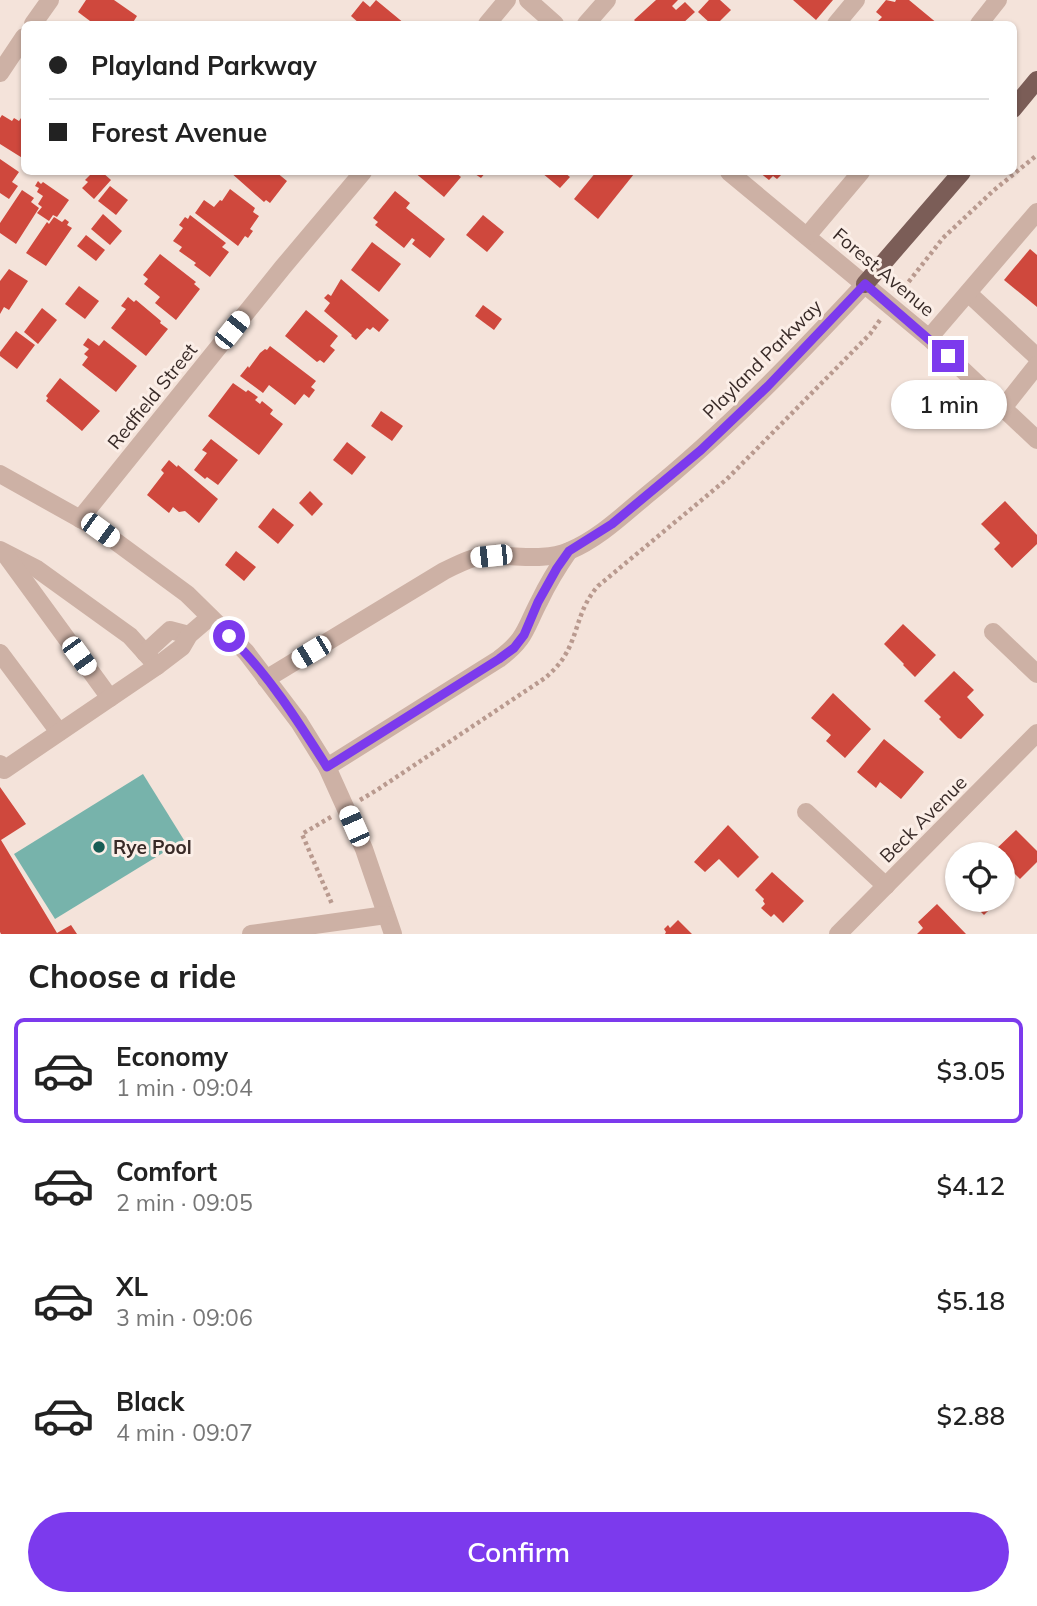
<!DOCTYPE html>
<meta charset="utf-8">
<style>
body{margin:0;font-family:Mulish,sans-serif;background:#f6f6f6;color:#222;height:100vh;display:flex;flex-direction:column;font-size:26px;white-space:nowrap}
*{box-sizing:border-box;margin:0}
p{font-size:23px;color:#767676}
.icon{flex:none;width:38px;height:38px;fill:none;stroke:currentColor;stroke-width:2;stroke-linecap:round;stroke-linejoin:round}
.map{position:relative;height:934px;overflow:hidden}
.details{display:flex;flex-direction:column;background:#fff;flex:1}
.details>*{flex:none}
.hud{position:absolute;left:21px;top:21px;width:996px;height:154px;border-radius:10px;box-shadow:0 2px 5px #0004;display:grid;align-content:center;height:154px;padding:0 28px;background:#fff}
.buttons{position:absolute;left:945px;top:842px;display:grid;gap:14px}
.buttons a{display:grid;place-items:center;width:70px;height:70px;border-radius:50%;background:#fff;box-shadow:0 2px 5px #0004;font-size:35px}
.end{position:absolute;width:32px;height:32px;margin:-16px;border:9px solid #7c3aed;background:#fff;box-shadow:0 0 0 4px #fff}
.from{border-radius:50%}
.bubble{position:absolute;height:49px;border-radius:24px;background:#fff;box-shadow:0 2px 5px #0004;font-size:23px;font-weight:600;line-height:49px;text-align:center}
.car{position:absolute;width:21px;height:42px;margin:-21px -10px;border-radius:9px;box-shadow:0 0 5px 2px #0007;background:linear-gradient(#fff 24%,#345 0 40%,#fff 0 76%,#345 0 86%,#fff 0)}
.hud b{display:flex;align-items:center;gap:24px;height:66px;font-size:26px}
.hud b+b{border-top:2px solid #e0e0e0}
.hud i{width:18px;height:18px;background:#222}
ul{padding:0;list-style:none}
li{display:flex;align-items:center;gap:21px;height:105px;margin:0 14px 10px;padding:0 14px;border:4px solid transparent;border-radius:10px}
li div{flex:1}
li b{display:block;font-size:26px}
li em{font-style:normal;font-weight:600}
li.on{border-color:#7c3aed}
li>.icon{width:63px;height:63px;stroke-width:1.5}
h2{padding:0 28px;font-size:32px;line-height:84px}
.button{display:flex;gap:14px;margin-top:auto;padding:14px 28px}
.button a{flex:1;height:80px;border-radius:42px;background:#7c3aed;color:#fff;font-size:28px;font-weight:600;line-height:80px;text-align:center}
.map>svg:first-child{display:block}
</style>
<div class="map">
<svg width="1037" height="934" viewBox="0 0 1037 934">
<rect width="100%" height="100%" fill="#f4e3da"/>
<path fill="#77b3ab" d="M143,774L184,840L55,919L14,854Z"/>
<g fill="#cf483d">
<path d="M86,0H114L137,16L132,24H94L78,12Z"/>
<path d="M376,0L405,24H360L351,16L363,1L370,7Z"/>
<path d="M656,0H678L672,6L676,10L685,2L695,12L682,24H638L634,20Z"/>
<path d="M709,0H720L731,10L717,24H711L698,12Z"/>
<path d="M793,0H833L816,20Z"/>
<path d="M886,0L895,2L896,0H909L938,24H875L882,17L876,12Z"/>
<path d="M2,115L12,121L14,118L19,121L21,118L24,121V159L0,144V118Z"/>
<path d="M0,159L19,172L12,182L18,186L9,199L0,193Z"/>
<path d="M93,172H102L111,180L94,199L82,188L88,182L85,180Z"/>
<path d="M230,172H276L287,181L270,203L266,200L264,202Z"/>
<path d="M414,172H455L461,177L444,197Z"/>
<path d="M472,172H486L481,178Z"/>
<path d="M543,172H564L570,177L560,188L542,173Z"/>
<path d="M596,172H631L634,174L598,219L574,199Z"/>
<path d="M759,172H784L777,179L773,176L769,180Z"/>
<path d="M38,181L41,184L43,182L69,200L57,217L53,215L49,221L37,213L42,207L38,204L43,196L37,192L39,188L35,186Z"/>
<path d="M110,186L128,200L116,215L98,201Z"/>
<path d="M230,189L255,208L253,212L259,216L250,229L253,231L248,238L245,236L238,246L195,213L204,200L214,207L220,200L222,201Z"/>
<path d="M22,190L34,198L31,202L39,208L16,244L0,233V223Z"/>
<path d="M395,191L410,203L406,208L445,239L430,258L412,244L415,240L412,238L404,248L375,225L378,222L373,218Z"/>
<path d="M103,214L122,231L110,245L91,229Z"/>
<path d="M190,215L226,243L222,247L229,252L210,277L194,265L196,263L179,251L182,247L173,241L183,228L179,225L185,217L188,219Z"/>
<path d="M483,215L504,232L487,252L466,235Z"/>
<path d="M54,217L62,222L65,219L69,222L67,225L72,228L46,266L26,253L47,222L49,224Z"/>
<path d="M86,235L105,250L96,261L77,246Z"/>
<path d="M372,242L401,264L379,292L351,270Z"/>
<path d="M1030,249L1037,255V307L1004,280Z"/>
<path d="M160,254L196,282L194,284L200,289L176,320L155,303L160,297L144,284L148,279L143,275Z"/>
<path d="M9,269L28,281L9,310L4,307L0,314V281Z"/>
<path d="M341,279L389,320L379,332L373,327L370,330L367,328L356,340L351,336L352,335L324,311L330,303L324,298L328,294L331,296Z"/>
<path d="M79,286L99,301L85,319L65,304Z"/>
<path d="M128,297L134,302L136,300L161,321L160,323L168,329L146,356L111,328L126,309L121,306Z"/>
<path d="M483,305L502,319L494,330L475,316Z"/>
<path d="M42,308L57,320L38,344L24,332Z"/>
<path d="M306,310L338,336L330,346L335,350L324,363L320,360L317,362L285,336Z"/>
<path d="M16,331L35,345L17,369L0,356V352Z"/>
<path d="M88,338L99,346L104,340L137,366L116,392L82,365L88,357L84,354L89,349L83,345Z"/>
<path d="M270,346L316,381L311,387L315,390L309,398L304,394L295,405L269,385L263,393L240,376L248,366L249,368L260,353L265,349L267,350Z"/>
<path d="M60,378L100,411L82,431L46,401L48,398L46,396Z"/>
<path d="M233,383L246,392L248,390L258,397L255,400L260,404L262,401L273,410L270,414L283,424L259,455L208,416Z"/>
<path d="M381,411L403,426L392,441L371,426Z"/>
<path d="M211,439L238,460L218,485L207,477L205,479L194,470L207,453L202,450Z"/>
<path d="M347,442L366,457L352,475L333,460Z"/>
<path d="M169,460L177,467L178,465L218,499L199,523L185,511L179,512L173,507L169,513L147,495L164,473L161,470Z"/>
<path d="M310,491L323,504L312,516L299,503Z"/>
<path d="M1005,501L1037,535V544L1012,568L994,549L1000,543L981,524Z"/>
<path d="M273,508L294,525L278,544L258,527Z"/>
<path d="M236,551L256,567L244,581L225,565Z"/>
<path d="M903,624L936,655L915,677L903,665L904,664L884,644Z"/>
<path d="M954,671L974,690L967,697L984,715L961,739L958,738L939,719L941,717L924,701Z"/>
<path d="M833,693L871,729L845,758L826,741L831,735L811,718Z"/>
<path d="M884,739L924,772L901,799L880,782L876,788L857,772Z"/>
<path d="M0,787L26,824L1,840L57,933L71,925L77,934H1L0,932Z"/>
<path d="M728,825L759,857L738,878L719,859L705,872L694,862Z"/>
<path d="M1016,830L1037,851V862L1020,879L1003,862V854H995L993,852Z"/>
<path d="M772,872L804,901L783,923L774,914L771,917L761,908L765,904L763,901L764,899L755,890Z"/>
<path d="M969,900H999L984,915Z"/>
<path d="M937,904L966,934H917L923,928L918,922Z"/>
<path d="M678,920L692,934H665L666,932L664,929L668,925L670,928Z"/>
</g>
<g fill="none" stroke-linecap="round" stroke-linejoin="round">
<g stroke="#b99a8f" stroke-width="4.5" stroke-dasharray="3.5 3.5" stroke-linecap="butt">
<path d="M900,293L943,238L993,191L1037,155"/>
<path d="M360,800L377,790L545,678C552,672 559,665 564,657C579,633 577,610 598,586L727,479L870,334L880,320"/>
<path d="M331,817L302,834L332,904"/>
</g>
<g stroke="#cdb1a5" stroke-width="18">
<path d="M528,0L555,24"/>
<path d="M33,24L50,0"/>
<path d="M487,24L507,0"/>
<path d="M586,24L607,0"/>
<path d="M836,24L856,0"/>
<path d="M979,24L998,0"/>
<path d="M0,73L24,37"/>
<path d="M729,172L929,338L1037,440"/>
<path d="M807,236L861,172"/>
<path d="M968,293L1037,357"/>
<path d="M929,338L1037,212"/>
<path d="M1003,408L1037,365"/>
<path d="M0,474L100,530L187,594L246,652L299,722L327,767L364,849L393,934"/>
<path d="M80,519L283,267L363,172"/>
<path d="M0,550L37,569L130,636L157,666"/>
<path d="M5,554L110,698"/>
<path d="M993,632L1037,674"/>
<path d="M0,653L59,732"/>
<path d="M145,653L170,630L189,635"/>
<path d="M266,679L444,571C454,566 464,561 474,558C505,551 538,564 569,551C598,539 623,515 647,495C726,431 796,358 865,284"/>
<path d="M0,764L4,770L157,666L182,647L189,635L210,617"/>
<path d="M327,767L499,659C527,638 525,628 540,600C548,583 558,567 569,551"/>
<path d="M806,812L886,886"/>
<path d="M251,934L386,915"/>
<path d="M838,934L1037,733"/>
</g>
<g stroke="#7b5d57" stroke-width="18">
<path d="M1013,109L1037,80"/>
<path d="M865,284L962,172"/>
</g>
</g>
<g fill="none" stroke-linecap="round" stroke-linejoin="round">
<path stroke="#7c3aed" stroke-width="9" d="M229,636C268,674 298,721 327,767L499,659L514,648L524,635L538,602L557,568L569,551L612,524L701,450L768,386L865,284L948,356"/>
</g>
<circle fill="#195d55" stroke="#fbeee7" stroke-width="2.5" cx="99" cy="847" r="7"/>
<g text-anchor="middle" stroke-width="6" stroke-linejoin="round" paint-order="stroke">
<g font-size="19" fill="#382a27" stroke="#fbeee7">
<text transform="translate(884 272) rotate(40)" y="7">Forest Avenue</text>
<text transform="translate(762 359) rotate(-45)" y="7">Playland Parkway</text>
<text transform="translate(152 396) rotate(-51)" y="7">Redfield Street</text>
<text transform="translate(923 819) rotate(-45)" y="7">Beck Avenue</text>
</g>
<g font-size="19" font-weight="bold" fill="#382a27" stroke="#fbeee7" text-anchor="start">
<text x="113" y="854">Rye Pool</text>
</g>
</g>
</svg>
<div class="buttons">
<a><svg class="icon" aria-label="locate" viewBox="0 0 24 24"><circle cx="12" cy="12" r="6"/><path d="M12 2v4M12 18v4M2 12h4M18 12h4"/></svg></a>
</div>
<i class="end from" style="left:229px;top:636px"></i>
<i class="end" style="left:948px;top:356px"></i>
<div class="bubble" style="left:891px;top:380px;width:116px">1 min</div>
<i class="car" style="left:232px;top:330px;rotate:39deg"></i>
<i class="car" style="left:100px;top:530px;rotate:126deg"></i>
<i class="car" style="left:491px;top:556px;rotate:264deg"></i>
<i class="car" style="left:311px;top:652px;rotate:239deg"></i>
<i class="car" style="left:79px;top:656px;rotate:144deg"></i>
<i class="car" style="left:354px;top:826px;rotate:336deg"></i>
<div class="hud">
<b><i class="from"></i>Playland Parkway</b>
<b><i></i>Forest Avenue</b>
</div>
</div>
<section class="details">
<h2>Choose a ride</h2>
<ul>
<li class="on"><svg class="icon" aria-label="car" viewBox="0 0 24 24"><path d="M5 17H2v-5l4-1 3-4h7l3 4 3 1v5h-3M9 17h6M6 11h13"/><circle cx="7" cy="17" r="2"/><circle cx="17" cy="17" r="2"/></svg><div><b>Economy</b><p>1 min · 09:04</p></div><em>$3.05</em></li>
<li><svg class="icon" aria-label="car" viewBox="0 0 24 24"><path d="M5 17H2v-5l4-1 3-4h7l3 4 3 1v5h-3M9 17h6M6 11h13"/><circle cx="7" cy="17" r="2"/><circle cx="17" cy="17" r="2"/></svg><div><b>Comfort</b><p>2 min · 09:05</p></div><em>$4.12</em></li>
<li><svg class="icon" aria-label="car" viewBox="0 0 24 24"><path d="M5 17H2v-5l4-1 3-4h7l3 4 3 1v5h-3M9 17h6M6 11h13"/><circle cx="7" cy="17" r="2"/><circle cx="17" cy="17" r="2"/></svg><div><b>XL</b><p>3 min · 09:06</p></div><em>$5.18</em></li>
<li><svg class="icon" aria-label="car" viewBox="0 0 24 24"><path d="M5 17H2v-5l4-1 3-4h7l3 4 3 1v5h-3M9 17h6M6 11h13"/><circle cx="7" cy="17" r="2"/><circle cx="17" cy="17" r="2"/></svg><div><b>Black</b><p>4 min · 09:07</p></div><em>$2.88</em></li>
</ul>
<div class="button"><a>Confirm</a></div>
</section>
